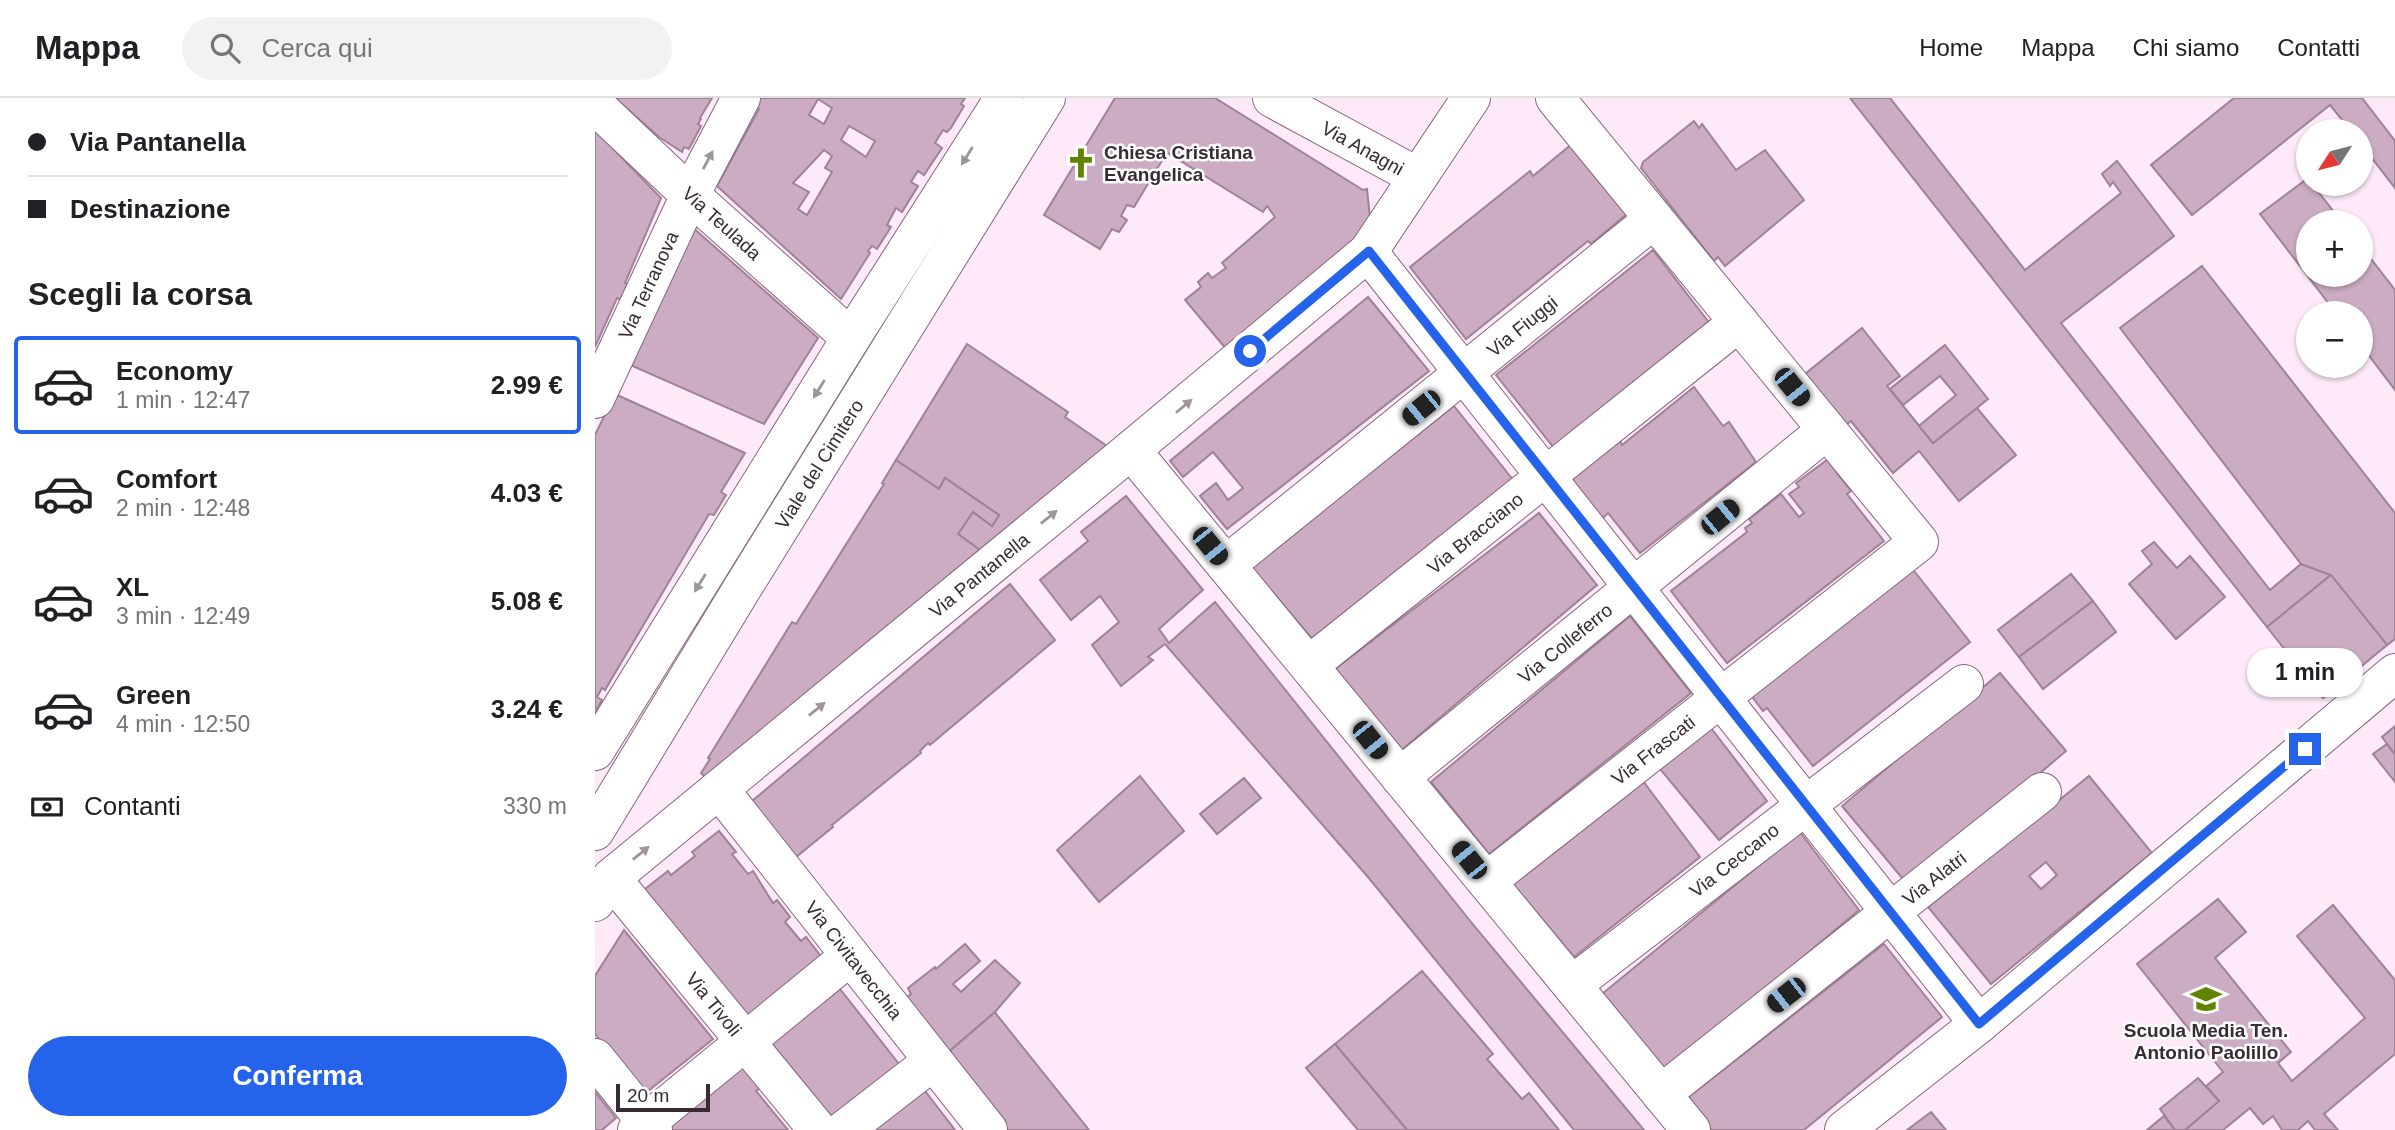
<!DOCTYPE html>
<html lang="it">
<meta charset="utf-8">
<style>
body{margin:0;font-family:Arial,sans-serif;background:#f2f2f2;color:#202124;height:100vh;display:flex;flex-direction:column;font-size:26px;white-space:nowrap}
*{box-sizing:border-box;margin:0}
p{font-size:23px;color:#757577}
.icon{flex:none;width:38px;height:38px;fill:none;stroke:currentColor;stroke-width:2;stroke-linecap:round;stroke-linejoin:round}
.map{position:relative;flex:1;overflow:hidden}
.side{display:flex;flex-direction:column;background:#fff;width:595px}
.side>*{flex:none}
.top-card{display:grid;align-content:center;height:154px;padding:0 28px;background:#fff}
.needle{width:46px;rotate:234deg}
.fabs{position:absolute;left:1701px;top:21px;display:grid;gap:14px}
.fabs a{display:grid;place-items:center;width:77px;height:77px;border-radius:50%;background:#fff;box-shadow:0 2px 5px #0004;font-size:35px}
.scale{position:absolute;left:21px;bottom:18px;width:94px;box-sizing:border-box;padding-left:7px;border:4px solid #382b34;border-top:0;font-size:19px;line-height:24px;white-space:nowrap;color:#382b34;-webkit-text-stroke:5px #fdfdfd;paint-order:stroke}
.end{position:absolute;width:32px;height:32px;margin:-16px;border:9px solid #2563eb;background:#fff;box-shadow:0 0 0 4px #fff}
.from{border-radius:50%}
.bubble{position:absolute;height:49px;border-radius:24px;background:#fff;box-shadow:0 2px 5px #0004;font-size:23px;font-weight:700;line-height:49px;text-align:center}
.car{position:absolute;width:21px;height:42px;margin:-21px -10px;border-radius:9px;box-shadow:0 0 5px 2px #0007;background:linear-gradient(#222 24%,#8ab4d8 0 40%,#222 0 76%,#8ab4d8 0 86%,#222 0)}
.top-card b{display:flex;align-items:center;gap:24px;height:66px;font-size:26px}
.top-card b+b{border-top:2px solid #e0e0e0}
.top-card i{width:18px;height:18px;background:#202124}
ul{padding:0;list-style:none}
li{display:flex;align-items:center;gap:21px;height:98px;margin:0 14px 10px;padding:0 14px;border:4px solid transparent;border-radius:7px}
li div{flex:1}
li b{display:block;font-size:26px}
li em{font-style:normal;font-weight:700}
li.on{border-color:#2563eb}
li>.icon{width:63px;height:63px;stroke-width:1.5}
h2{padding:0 28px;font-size:32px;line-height:84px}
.pay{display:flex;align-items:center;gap:18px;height:77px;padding:0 28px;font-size:26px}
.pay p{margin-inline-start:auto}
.action{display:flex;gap:14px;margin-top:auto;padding:14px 28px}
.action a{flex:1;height:80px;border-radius:42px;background:#2563eb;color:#fff;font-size:28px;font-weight:700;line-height:80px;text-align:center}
header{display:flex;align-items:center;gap:42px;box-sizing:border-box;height:98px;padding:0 35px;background:#fff;border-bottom:2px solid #e0e0e0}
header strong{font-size:33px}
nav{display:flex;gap:38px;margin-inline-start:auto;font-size:24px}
.search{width:490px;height:63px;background:#f2f2f2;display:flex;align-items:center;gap:18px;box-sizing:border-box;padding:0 24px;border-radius:38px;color:#757577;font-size:26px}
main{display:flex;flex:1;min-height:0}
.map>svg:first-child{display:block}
</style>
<header>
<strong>Mappa</strong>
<div class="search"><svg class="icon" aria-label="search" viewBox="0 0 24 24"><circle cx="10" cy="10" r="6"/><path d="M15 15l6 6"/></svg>Cerca qui</div>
<nav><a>Home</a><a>Mappa</a><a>Chi siamo</a><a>Contatti</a></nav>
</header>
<main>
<section class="side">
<div class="top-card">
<b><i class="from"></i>Via Pantanella</b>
<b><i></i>Destinazione</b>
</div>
<h2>Scegli la corsa</h2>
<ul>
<li class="on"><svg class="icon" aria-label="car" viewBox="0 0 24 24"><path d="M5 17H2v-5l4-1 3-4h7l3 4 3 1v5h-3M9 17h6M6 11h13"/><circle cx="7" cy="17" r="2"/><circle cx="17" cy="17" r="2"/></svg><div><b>Economy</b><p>1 min · 12:47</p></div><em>2.99 €</em></li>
<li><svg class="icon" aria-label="car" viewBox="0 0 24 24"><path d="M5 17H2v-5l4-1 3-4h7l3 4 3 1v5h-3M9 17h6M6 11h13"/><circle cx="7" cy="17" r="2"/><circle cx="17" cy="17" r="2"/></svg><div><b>Comfort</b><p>2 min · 12:48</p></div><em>4.03 €</em></li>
<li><svg class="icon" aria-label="car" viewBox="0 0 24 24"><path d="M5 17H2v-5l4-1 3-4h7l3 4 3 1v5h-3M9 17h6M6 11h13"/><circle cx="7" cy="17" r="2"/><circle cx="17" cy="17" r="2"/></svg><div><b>XL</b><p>3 min · 12:49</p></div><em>5.08 €</em></li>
<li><svg class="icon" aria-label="car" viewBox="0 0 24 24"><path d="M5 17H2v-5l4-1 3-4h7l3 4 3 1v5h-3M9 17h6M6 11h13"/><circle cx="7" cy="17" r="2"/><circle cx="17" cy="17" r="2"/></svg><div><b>Green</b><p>4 min · 12:50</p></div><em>3.24 €</em></li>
</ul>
<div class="pay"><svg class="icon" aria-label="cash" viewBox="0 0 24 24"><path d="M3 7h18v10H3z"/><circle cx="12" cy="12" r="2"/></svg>Contanti<p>330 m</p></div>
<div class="action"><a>Conferma</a></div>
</section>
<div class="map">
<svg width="1800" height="1032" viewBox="0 0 1800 1032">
<rect width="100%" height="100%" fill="#fde9f7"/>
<g fill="#cbacc2" stroke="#a08298" stroke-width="2" fill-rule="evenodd">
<path d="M20,0H117L105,20L106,21L103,26L106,28L94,51L89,49L87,54L64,39Z"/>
<path d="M165,0H370L366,6L369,8L356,30L352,34L348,32L340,45L347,50L329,77L323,73L316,84L323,88L307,114L301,110L292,127L296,129L282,151L277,148L273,153L275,155L246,201L122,88L164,11L160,9ZM223,1L237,10L229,26L214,17ZM254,28L280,43L271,59L246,42ZM229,52L237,58L230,70L237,74L212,117L203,111L214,94L198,85Z"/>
<path d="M520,0H620L768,92L772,91L776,130L632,252L590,202L606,189L603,184L613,175L617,180L631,170L627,165L680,119L672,108L668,114L566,51L562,58L568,61L539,109L532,107L526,118L532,122L524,134L517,131L505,151L449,117Z"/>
<path d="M1255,0H1295L1430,172L1526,95L1518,84L1515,88L1507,76L1522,63L1579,138L1466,225L1675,492L1706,466L1736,477L1672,529Z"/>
<path d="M1639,0H1767L1800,43V90L1766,46V33H1756L1735,7L1597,117L1556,67Z"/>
<path d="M1099,23L1104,30L1107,26L1141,72L1170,52L1209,102L1130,168L1123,159L1119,163L1046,70L1048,64Z"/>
<path d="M0,32L66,100L30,185L33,186L26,202L22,200L0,249Z"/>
<path d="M977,46L1033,115L996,146L993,143L871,241L815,169L935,73L938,78Z"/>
<path d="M1713,80V86H1717L1747,124H1713V177H1766V148L1800,192V292L1766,247V215H1741L1665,116Z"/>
<path d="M96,128L223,240L169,326L33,266Z"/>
<path d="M1058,152L1116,227L959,350L901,277Z"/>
<path d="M1607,168L1800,415V541L1792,547L1736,477L1706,466L1525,230Z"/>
<path d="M773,199L834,273L632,431L605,398L621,385L633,402L648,390L618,354L588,379L575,363Z"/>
<path d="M1267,230L1305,278L1292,288L1338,345L1382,310L1421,357L1364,403L1324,353L1298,375L1256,323L1251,327L1210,276Z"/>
<path d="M372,246L473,314L470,319L515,350L389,455L363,436L378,414L397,428L404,417L350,380L344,391L301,362Z"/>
<path d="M1350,247L1393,301L1338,345L1324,328L1361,297L1345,278L1308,307L1295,291Z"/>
<path d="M1099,289L1128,328L1134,324L1161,364L1045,455L1013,415L1007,421L979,384L978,379L1024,341L1027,347Z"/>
<path d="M20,296L150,355L126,394L131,397L119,417L114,416L10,592L7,590L2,599L7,602L0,614V337Z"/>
<path d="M859,308L919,383L719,543L656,469Z"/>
<path d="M301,362L344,391L350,380L404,417L397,428L378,414L363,436L389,455L118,687L106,675L115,661L113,660L197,524L201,526L289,386L287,385Z"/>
<path d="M1232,362L1256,393L1252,396L1289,443L1132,565L1076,493L1152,434L1150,430L1157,425L1154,421L1186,396L1204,419L1209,415L1194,396L1204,389L1201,385Z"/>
<path d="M531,398L608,492L564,531L574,545L620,504L876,824L1049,1032H979L773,779L570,546L553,559L558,562L526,588L497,547L524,524L505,498L476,522L445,482L493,443L486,434Z"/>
<path d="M944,415L1002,487L803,655L740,571Z"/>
<path d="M1559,444L1582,470L1595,458L1630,499L1581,541L1534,486L1557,466L1547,453Z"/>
<path d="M1316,469L1375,544L1218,668L1172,610L1168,613L1155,596Z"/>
<path d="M1476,476L1498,503L1424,559L1403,532Z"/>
<path d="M1736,477L1792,547L1728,600L1672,529Z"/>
<path d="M415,486L460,542L335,647L333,645L325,653L326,655L237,727L238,729L201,759L156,704Z"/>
<path d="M1498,503L1521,534L1448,591L1424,559Z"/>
<path d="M1035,518L1096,595L894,756L836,684Z"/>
<path d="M1405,575L1471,653L1313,787L1247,708Z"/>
<path d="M1800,628V657L1787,639Z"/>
<path d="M1116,630L1172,703L1124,742L1065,671Z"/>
<path d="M1792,646L1800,657V684L1778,656Z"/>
<path d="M545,678L589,733L504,804L462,752Z"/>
<path d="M1494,678L1557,755L1396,886L1333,809ZM1451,764L1462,777L1446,791L1434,778Z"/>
<path d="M649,680L666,700L622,736L605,716Z"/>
<path d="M1048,683L1105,759L979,859L917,785Z"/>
<path d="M124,733L141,754L137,756L153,776L158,773L178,805L182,802L195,819L190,824L206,843L211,839L228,861L147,925L45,795L73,773L76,777L100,758L97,754Z"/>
<path d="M1205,734L1264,812L1069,976L1002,900Z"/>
<path d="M1623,801L1651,834L1620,860L1696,954L1683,965L1697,983L1770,920L1702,838L1738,807L1800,882V956L1729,1016L1743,1032H1720L1713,1023L1703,1032H1687L1678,1018L1668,1026L1655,1010L1628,1032H1590L1624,1003L1611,988L1628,974L1542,866Z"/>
<path d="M29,832L118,941L48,997L0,936V878Z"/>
<path d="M370,846L385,863L358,886L366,894L400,862L425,885L400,914L342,964L303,907L316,896L313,890L340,869L341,871Z"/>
<path d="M1289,846L1347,919L1209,1032H1116L1091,1001Z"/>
<path d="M827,873L898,956L892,961L927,1001L934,995L964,1032H812L740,946Z"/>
<path d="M245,891L304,966L237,1021L175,946Z"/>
<path d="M400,914L402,917L494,1032H410L356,968V952Z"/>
<path d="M740,946L812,1032H763L711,970Z"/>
<path d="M144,964L166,989L161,993L193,1032H73L68,1026Z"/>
<path d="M1603,980L1624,1003L1590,1032H1580L1565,1011Z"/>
<path d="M324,985L360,1032H267Z"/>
<path d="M0,994L21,1020L7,1032H0Z"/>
<path d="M1336,1014L1351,1032H1312Z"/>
<path d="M1569,1018L1580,1032H1552Z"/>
</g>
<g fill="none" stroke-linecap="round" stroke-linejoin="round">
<g stroke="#84677d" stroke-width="40">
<g id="minor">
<path d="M677,0L823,79"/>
<path d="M0,7L95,97L256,240"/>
<path d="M773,154L1384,926"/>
<path d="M0,301L95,97L146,0"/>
<path d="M536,352L1096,1032"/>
<path d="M631,467L1059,121"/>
<path d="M714,567L1144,224"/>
<path d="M0,653L256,240L409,0"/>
<path d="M805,679L1232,332"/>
<path d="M124,691L393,1032"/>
<path d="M0,733L148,489L451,0"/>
<path d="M16,780L223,1032"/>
<path d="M892,783L1324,444L960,0"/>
<path d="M0,804L16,780L536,352L773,154L876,0"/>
<path d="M977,887L1369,586"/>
<path d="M0,960L58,1032"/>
<path d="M1066,996L1447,694"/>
<path d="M42,1032L255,858"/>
<path d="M249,1032L338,963"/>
<path d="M1249,1032L1384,926L1800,575"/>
</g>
</g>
<use href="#minor" stroke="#fff" stroke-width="38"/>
</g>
<defs><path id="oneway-solid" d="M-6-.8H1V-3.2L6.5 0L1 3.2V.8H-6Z" transform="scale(1.75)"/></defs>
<g fill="#9c959a">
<use href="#oneway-solid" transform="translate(372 58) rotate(122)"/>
<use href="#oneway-solid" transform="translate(113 62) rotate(-62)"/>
<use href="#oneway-solid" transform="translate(224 291) rotate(122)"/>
<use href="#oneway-solid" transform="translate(589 308) rotate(-40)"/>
<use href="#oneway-solid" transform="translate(454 419) rotate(-39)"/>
<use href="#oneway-solid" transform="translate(105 485) rotate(122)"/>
<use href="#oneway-solid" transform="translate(222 611) rotate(-39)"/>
<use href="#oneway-solid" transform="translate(46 755) rotate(-39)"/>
</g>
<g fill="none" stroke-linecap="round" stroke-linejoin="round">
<path stroke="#2563eb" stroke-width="9" d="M655,253L774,153L1384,926L1710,651"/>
</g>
<defs>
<g id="church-bare" transform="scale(2.415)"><path d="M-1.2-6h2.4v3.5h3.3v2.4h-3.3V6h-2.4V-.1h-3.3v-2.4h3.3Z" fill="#608300" stroke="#fdfdfd" stroke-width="2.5" paint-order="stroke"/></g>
<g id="school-bare" transform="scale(2.415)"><path d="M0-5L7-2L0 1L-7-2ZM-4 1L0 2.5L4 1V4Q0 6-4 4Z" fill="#608300" stroke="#fdfdfd" stroke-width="2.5" paint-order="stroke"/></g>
</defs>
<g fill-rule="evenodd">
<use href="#church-bare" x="486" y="65"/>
<use href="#school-bare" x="1611" y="901"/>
</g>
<g text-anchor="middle" stroke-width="5" stroke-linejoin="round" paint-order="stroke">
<g font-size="19" fill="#382b34" stroke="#fdfdfd">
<text transform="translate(768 50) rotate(29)" y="7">Via Anagni</text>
<text transform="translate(127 125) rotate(42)" y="7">Via Teulada</text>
<text transform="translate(53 187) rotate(-65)" y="7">Via Terranova</text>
<text transform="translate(927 228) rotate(-39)" y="7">Via Fiuggi</text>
<text transform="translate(224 366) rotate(-58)" y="7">Viale del Cimitero</text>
<text transform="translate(880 435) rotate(-39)" y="7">Via Bracciano</text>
<text transform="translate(384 477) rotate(-39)" y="7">Via Pantanella</text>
<text transform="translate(970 545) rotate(-39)" y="7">Via Colleferro</text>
<text transform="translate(1058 652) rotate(-38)" y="7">Via Frascati</text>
<text transform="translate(1139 762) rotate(-38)" y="7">Via Ceccano</text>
<text transform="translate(1339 780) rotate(-38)" y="7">Via Alatri</text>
<text transform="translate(259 862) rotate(52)" y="7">Via Civitavecchia</text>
<text transform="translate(119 906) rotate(51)" y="7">Via Tivoli</text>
</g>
<g font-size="19" font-weight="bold" fill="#382b34" stroke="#fdfdfd" text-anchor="start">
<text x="509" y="61">Chiesa Cristiana<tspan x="509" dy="22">Evangelica</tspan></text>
<text x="1611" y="939" text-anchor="middle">Scuola Media Ten.<tspan x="1611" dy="22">Antonio Paolillo</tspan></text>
</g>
</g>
</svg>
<div class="fabs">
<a><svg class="needle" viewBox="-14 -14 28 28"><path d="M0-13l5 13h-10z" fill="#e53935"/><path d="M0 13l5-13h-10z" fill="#757577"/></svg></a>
<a>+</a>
<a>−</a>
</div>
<div class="scale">20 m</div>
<i class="end from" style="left:655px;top:253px"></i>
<i class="end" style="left:1710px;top:651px"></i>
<div class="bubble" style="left:1652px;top:550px;width:116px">1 min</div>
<i class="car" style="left:1197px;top:289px;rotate:141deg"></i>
<i class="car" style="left:826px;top:310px;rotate:231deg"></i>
<i class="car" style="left:1125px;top:419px;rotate:51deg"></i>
<i class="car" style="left:615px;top:448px;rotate:141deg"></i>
<i class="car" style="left:775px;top:642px;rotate:141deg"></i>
<i class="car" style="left:874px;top:762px;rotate:321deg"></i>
<i class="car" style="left:1191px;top:897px;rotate:232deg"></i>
</div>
</main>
